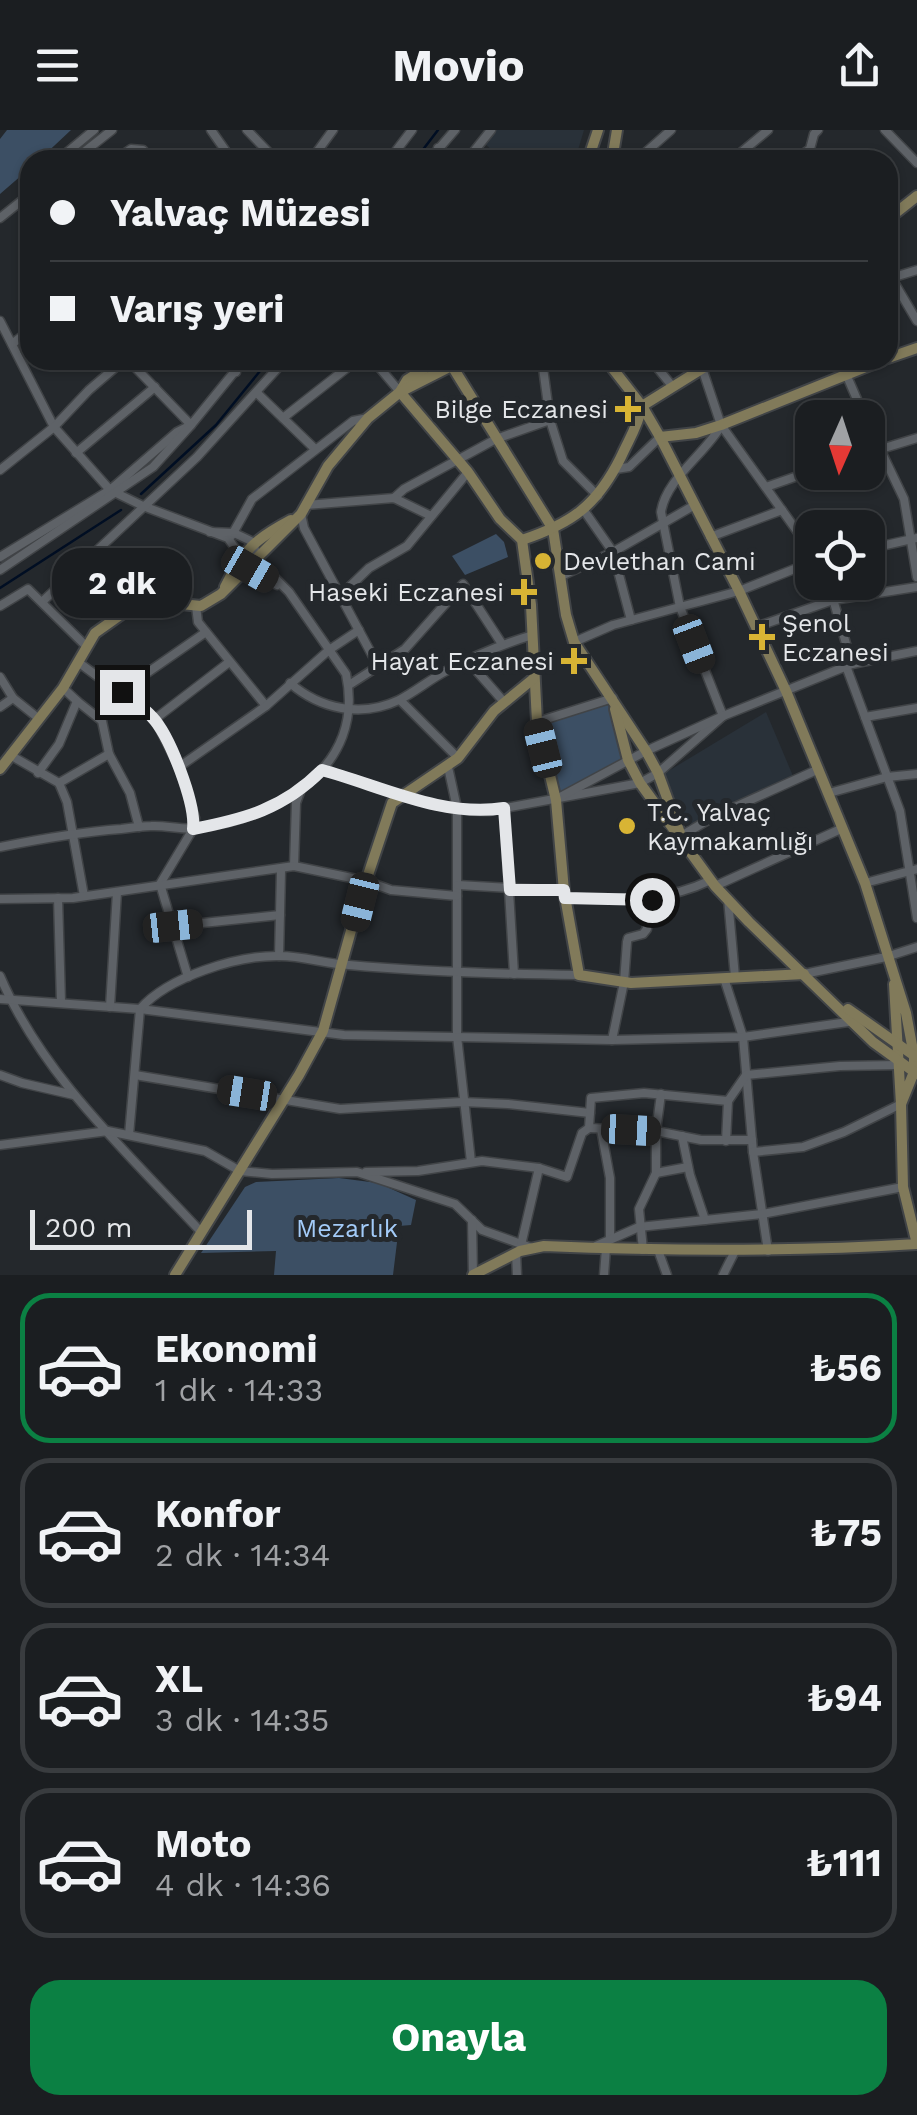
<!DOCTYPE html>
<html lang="tr">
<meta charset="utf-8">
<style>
body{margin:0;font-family:"Work Sans",sans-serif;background:#282b2e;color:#f1f3f6;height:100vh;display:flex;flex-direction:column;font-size:38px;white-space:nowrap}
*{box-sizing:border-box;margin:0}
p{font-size:32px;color:#a0a2a5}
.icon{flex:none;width:55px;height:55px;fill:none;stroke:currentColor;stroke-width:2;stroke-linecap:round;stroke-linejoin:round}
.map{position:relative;height:1145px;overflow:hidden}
.drawer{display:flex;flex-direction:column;background:#1b1e21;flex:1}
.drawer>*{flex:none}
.banner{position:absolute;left:20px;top:20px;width:878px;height:220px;border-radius:30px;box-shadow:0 2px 8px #0004,0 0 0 2px #393c3f;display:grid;align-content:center;height:220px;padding:0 30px;background:#1b1e21}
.needle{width:65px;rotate:183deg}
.tools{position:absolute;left:795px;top:270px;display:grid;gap:20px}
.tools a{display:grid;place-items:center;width:90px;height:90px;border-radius:20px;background:#1b1e21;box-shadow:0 2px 8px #0004,0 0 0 2px #393c3f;font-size:50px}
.scale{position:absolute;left:30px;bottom:25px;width:222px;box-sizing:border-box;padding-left:10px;border:5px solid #e4e6e9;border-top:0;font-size:28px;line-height:35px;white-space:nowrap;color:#e4e6e9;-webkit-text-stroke:8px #24282c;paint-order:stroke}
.end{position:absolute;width:45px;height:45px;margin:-22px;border:12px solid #e4e6e9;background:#111;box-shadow:0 0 0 5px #111}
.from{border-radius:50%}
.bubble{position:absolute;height:70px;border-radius:30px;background:#1b1e21;box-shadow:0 2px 8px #0004,0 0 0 2px #393c3f;font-size:32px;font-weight:700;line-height:70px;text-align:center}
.car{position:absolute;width:30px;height:60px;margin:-30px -15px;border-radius:12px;box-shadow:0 0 8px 2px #0007;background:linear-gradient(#222 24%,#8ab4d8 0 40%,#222 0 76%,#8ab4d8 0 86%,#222 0)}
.banner b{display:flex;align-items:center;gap:35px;height:95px;font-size:38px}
.banner b+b{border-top:2px solid #393c3f}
.banner i{width:25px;height:25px;background:#f1f3f6}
ul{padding:18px 0 0;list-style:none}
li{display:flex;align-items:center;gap:30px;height:150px;margin:0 20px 15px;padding:0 10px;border:5px solid #393c3f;border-radius:30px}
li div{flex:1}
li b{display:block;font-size:38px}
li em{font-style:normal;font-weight:700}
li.current{border-color:#0b8043}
li>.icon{width:90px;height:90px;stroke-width:1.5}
.button{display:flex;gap:20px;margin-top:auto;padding:20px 30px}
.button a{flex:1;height:115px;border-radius:30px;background:#0b8043;color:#fff;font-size:40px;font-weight:700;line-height:115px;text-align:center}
header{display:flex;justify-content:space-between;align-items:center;height:130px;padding:0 30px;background:#1b1e21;font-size:45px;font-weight:700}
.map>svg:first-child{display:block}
</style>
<header><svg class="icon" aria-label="menu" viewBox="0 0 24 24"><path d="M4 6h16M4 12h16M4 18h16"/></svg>Movio<svg class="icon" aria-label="share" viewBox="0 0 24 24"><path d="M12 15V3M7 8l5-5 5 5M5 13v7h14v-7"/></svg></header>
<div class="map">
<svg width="917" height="1145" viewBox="0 0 917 1145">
<rect width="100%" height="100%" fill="#24282c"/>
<g fill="#293139">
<path d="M495,0H584L575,30H503L484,13Z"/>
<path d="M766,582L793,646L687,696L660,646Z"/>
</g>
<g fill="#3c4f64">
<path d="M7,0H71L39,30H30V38L0,64V9Z"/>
<path d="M496,404L504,412L508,427L465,445L452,426Z"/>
<path d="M613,568L628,630L556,670L537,592Z"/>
<path d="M339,1048L378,1053L416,1070L411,1095L399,1096L393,1145H274L276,1121L201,1123L245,1057L256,1052Z"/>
</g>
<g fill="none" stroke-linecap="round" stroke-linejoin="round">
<g stroke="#000e23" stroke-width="2.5">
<path d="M415,30L438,0"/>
<path d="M141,364L216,295L269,230"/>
<path d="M0,458L121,380"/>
</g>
<g stroke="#414447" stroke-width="11">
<g id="street">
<path d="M211,0L232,30"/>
<path d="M247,0L276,30"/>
<path d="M885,0L917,33"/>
<path d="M438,18L450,30"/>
<path d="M58,30L94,0"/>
<path d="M74,30L112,0"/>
<path d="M115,30L131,19L143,20L151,30"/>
<path d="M311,30L333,0"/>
<path d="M389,30L412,0"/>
<path d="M429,30L455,0"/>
<path d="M467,30L491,0"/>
<path d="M637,30L671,0"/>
<path d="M732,30L768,0"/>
<path d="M794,30L810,19L814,4L818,0"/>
<path d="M0,88L30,64"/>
<path d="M888,142L917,191"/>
<path d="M891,148L917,140"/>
<path d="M0,191L54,297L110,360L143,376L228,408L249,439L277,455"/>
<path d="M12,214L30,200"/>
<path d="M223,230L236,242"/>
<path d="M373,230L400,262"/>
<path d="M542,230L550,290L563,331L598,366"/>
<path d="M651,230L673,257"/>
<path d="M840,230L865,288"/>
<path d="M702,238L721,295L812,422"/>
<path d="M257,263L315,319"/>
<path d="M283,288L357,230"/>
<path d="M868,294L904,369L917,447"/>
<path d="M721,296C704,325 666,349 661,382L680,477L723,586"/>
<path d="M76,323L155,257"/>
<path d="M868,323L917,308"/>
<path d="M616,339L629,337L660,307"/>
<path d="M0,340L54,297L89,260L124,230"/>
<path d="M766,357L812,341"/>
<path d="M394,368L404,359L496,309L550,290"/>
<path d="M306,375L394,368L431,386"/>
<path d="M583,379L613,422L631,490"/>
<path d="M301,384L304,398L378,536"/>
<path d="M232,405L252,369L353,291L368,288"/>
<path d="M710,407L782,380"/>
<path d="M868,419L917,408"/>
<path d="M0,427L110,360L177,302L191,295L244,230"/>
<path d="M86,430L143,474"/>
<path d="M0,440L153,337L191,295L128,230"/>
<path d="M561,446L613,422L693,376"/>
<path d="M828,452L852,534"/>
<path d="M340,466L369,438L407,416L468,342"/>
<path d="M43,471L197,327L285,230"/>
<path d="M0,476L28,459L87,517"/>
<path d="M196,476L198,492L266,576"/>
<path d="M756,497L833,470L917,457"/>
<path d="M574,512L613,495L739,461L812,432"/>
<path d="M467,530L504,572"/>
<path d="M78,532L155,589L179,637L195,688L193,699L160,754L188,847"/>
<path d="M846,536L900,681L917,788"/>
<path d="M0,547L13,568L38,588"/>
<path d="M290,553C320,579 361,588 399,570C415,562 429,550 446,541C474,526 502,514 533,505"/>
<path d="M349,555L405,519L463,454L502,514"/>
<path d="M121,561L206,502"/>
<path d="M400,570L458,628"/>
<path d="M77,571L102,591L109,624L130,663L139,697"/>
<path d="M0,577L13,568"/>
<path d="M865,587L917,578"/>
<path d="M155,589L228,533"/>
<path d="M537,592L613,568"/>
<path d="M10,625L59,653L67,672L84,766"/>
<path d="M179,637L266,576L329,520L359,500"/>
<path d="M448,637L457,678V906L471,1032"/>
<path d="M322,640C376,654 432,683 489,681L640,653L658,643L723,586"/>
<path d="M38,643L59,614L77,571L63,558"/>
<path d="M59,653L109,624"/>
<path d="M829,663L887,647L917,644"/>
<path d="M562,666L646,621L723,586L852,534L917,521"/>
<path d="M504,678L514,844"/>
<path d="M681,706L715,686L819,639"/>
<path d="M0,717C40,709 80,702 121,699C131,698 141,696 151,696C166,695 182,700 197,698C277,688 366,638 346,544L289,462L258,431L253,412L234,403L210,402"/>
<path d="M294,736L296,673L300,662"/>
<path d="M865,753L917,739"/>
<path d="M458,755L564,761"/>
<path d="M715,756L843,698"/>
<path d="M58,768L61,872"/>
<path d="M565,768C619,769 661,774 711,750"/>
<path d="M0,769L73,768L294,736L366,751L391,760L457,766"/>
<path d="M728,769L735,847"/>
<path d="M173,796L280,785"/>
<path d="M279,826L281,741"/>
<path d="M804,844L886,827L917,817"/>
<path d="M0,846C43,947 128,1023 201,1102"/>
<path d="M724,848L743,907L753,1022L768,1121"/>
<path d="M0,869L140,879L344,905L612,910L743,907L855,891"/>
<path d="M110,877L117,762"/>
<path d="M612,910L624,852L627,812L628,808L643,804L647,799L645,769"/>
<path d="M0,945L22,953L74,965"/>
<path d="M135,945L340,979L462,972L508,974L590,983"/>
<path d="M589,998L656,1001L701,1010H752"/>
<path d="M601,999L610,1048V1108"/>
<path d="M129,1005L140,879C168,847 237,825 280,826C303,826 326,834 349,835C425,842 502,844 579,845"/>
<path d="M682,1006L690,1045L705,1090"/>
<path d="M726,1011L728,971L746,945L840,936L898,935"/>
<path d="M0,1015L108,1001L205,1021L240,1041L272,1044L357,1042L455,1074L482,1100L532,1118"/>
<path d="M753,1022L803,1017L844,1002L901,974"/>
<path d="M366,1042L418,1041L482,1031L539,1038L567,1047L582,1003L589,998L591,968L644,963L728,971"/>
<path d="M656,1043L688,1037"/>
<path d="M472,1090L473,1145"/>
<path d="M521,1115L539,1038"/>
<path d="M596,1116L639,1097L762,1084L903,1057"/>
<path d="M643,1120L639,1079L656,1043V1001L661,964"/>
<path d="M658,1120L667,1145"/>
<path d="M516,1123L517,1145"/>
<path d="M604,1145L606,1118"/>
<path d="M723,1145L735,1121"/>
</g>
</g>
<g stroke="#414447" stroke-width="14">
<g id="secondary">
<path d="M588,30L598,0"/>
<path d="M612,30L617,0"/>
<path d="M888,89L917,66"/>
<path d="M888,228L917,218"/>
<path d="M606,230L642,276L660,307L739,461L786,561L865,753L906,883L914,926V942L901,974L894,854"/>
<path d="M452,236L553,399L566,485L574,512L646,621L658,643L681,706"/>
<path d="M401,260L407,250L438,230"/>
<path d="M400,262L468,342L500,389L522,410L531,475L537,592L556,670L564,761L579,845L631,853L804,844"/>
<path d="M660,307L696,303L721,295L883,230"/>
<path d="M522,410C573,393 597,375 621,327C629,309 638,296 642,276L716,230"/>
<path d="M225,457C243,420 255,409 291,390"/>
<path d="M615,579L628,630L640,653L715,756L749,792L873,912L917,944"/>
<path d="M0,639L63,558L95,503L126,481L151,471L201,476L221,464L301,384L328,336L368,288L400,262L463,230"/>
<path d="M848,879L916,927"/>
<path d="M175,1145L299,945L323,901L359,772L392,673L458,628L494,581L533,549"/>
<path d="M473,1145L520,1121L544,1116C669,1121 792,1122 917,1114L903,1057L901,974"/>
</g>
</g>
<use href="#street" stroke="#5e6267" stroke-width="8"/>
<use href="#secondary" stroke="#817a5a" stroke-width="10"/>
</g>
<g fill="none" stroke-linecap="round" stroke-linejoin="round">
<path stroke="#e4e6e9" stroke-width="12" d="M122,562C132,570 144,578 152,587C170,606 196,674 193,699C245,689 283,679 322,640C381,656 443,688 504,678L510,760H564L565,768L652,770"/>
</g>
<g fill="#d8b434" stroke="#24282c" stroke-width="4">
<path d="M623 264h10v10h10v10h-10v10h-10v-10h-10v-10h10z"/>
<circle cx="543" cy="431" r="10"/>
<path d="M519 447h10v10h10v10h-10v10h-10v-10h-10v-10h10z"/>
<path d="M757 492h10v10h10v10h-10v10h-10v-10h-10v-10h10z"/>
<path d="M569 516h10v10h10v10h-10v10h-10v-10h-10v-10h10z"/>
<circle cx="627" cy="696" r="10"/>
</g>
<g text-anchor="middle" stroke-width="10" stroke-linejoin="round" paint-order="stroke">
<g font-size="25" fill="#e4e6e9" stroke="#24282c" text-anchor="end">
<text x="608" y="288">Bilge Eczanesi</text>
<text x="563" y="440" text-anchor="start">Devlethan Cami</text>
<text x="504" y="471">Haseki Eczanesi</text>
<text x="782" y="502" text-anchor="start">Şenol<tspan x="782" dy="29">Eczanesi</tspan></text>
<text x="554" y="540">Hayat Eczanesi</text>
<text x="647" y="691" text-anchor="start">T.C. Yalvaç<tspan x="647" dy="29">Kaymakamlığı</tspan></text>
</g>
<g font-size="25" fill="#a3cbf8" stroke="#24282c">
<text x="347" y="1107">Mezarlık</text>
</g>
</g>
</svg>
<div class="tools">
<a><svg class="needle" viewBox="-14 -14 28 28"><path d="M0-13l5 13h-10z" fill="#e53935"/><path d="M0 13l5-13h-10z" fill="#a0a2a5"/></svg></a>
<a><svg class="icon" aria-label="locate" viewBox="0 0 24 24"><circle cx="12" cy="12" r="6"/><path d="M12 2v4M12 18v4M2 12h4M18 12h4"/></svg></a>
</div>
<div class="scale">200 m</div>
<i class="end from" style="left:652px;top:770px"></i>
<i class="end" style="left:122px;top:562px"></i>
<div class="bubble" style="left:52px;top:418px;width:140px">2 dk</div>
<i class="car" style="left:250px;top:439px;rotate:120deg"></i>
<i class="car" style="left:694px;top:514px;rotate:159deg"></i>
<i class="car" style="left:543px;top:618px;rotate:346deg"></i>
<i class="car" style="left:360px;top:772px;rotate:194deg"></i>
<i class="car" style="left:173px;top:796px;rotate:84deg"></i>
<i class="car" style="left:247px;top:963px;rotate:279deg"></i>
<i class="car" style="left:631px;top:1000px;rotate:93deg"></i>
<div class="banner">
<b><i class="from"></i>Yalvaç Müzesi</b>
<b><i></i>Varış yeri</b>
</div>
</div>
<section class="drawer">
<ul>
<li class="current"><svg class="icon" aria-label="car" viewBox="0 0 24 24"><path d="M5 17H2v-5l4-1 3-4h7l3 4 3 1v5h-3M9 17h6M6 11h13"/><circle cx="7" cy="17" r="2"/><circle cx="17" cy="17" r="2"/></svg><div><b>Ekonomi</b><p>1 dk · 14:33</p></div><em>₺56</em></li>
<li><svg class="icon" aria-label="car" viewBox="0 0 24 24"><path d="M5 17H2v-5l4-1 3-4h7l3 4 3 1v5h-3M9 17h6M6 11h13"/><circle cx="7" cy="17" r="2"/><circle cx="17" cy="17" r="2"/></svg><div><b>Konfor</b><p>2 dk · 14:34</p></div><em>₺75</em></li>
<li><svg class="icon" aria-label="car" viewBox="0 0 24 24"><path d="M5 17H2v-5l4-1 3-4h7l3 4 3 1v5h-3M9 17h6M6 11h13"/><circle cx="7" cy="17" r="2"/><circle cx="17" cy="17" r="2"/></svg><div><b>XL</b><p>3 dk · 14:35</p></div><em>₺94</em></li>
<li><svg class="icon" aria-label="car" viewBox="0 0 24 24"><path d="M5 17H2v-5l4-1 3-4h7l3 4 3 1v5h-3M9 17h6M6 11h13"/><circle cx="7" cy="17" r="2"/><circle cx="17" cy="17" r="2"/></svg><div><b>Moto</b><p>4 dk · 14:36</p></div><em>₺111</em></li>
</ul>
<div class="button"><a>Onayla</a></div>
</section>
